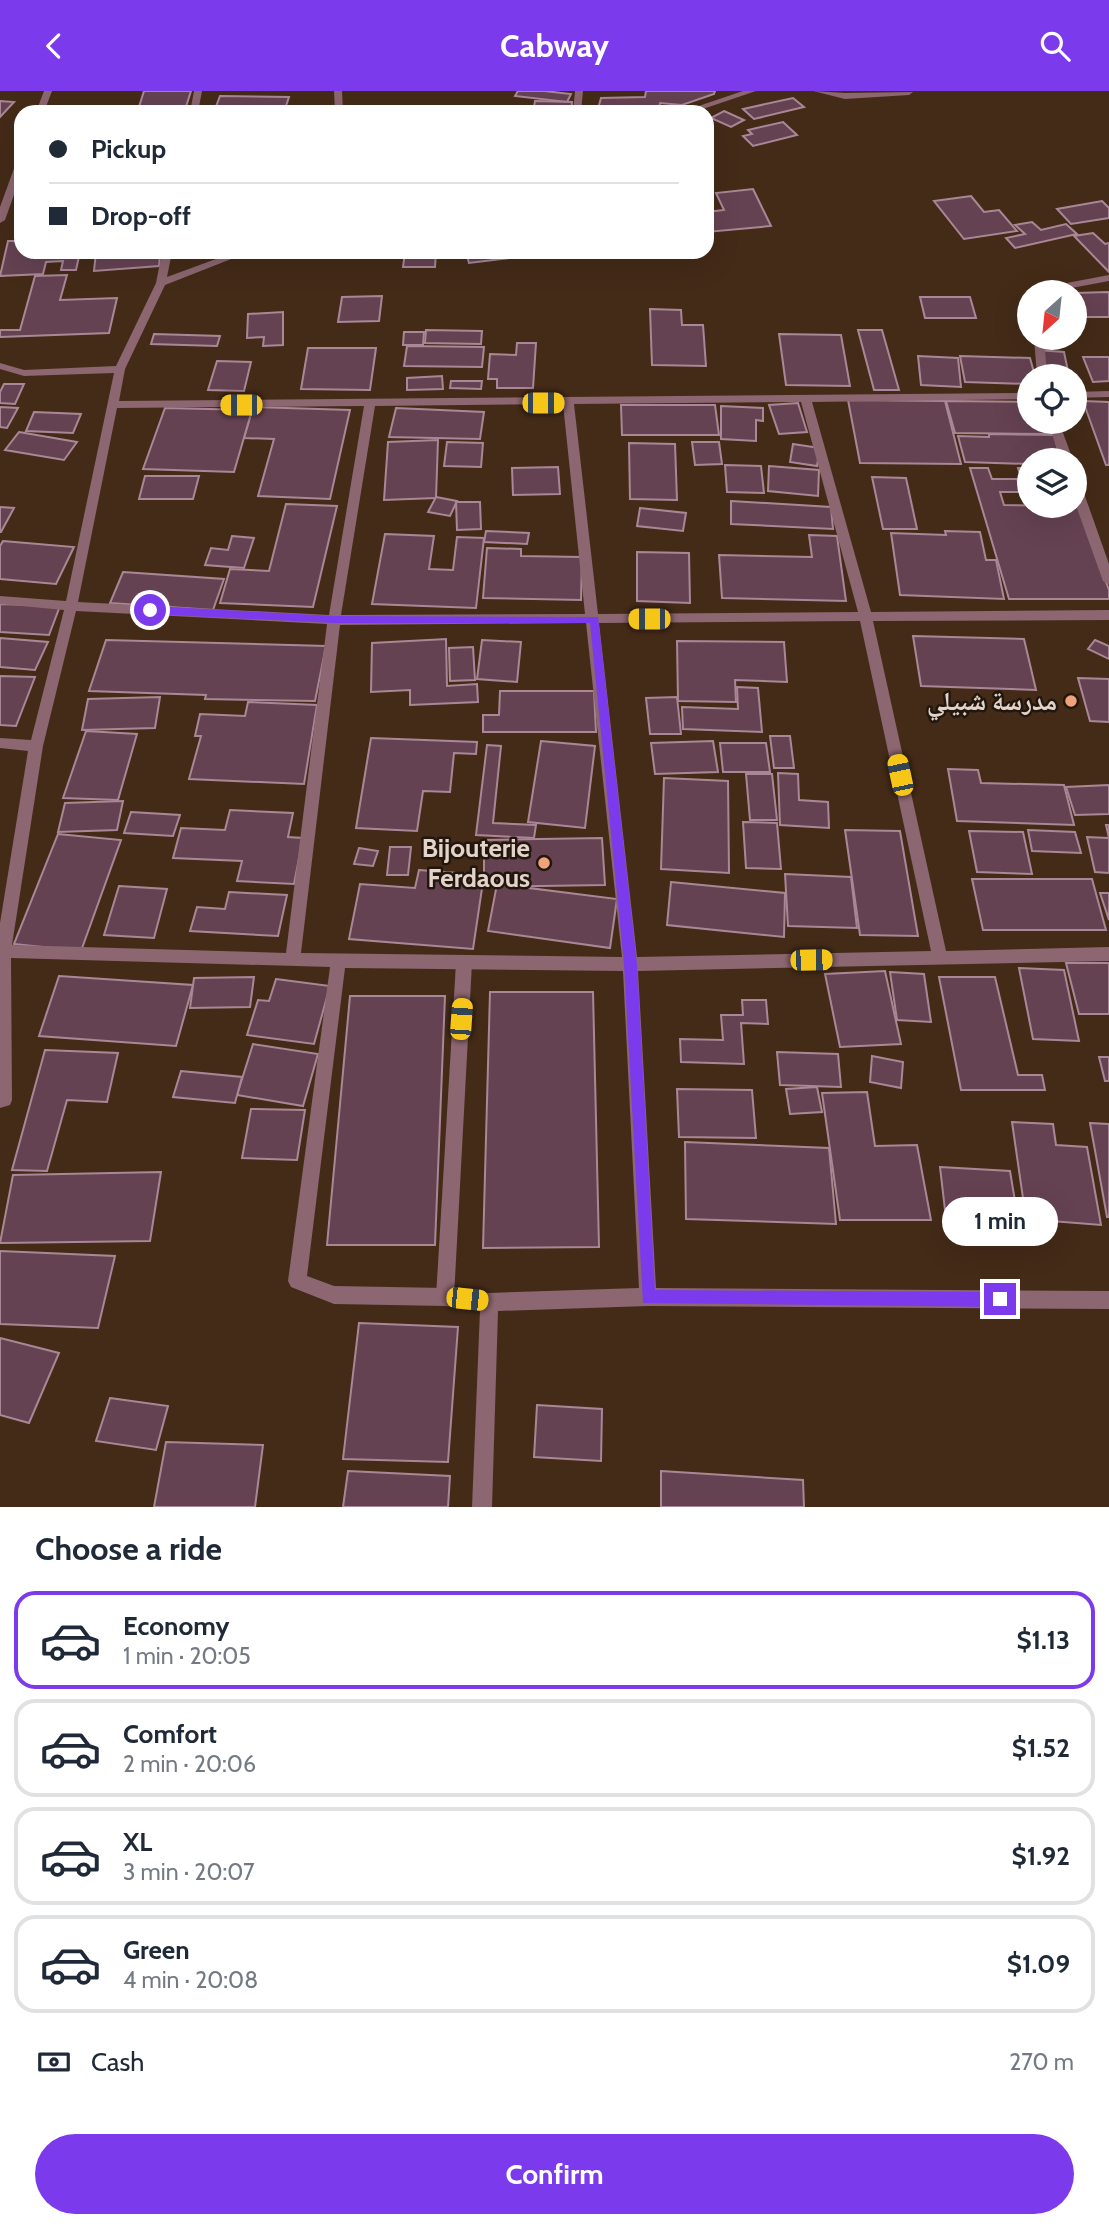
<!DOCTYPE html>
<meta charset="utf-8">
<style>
body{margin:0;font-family:Cabin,"Noto Naskh Arabic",sans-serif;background:#f2f2f3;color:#1f2937;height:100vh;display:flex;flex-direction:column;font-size:26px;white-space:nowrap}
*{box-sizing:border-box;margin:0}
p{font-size:23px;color:#747a83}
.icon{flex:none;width:38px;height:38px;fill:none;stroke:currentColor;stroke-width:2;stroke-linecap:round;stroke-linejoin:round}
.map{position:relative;height:1416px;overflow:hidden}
.panel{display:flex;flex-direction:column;background:#fff;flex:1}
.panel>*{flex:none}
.hud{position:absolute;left:14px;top:14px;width:700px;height:154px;border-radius:21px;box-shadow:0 7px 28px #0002;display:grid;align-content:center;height:154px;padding:0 35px;background:#fff}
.needle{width:46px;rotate:207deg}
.buttons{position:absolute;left:1017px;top:189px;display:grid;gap:14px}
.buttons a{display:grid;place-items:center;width:70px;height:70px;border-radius:50%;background:#fff;box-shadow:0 7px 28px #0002;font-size:35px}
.end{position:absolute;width:32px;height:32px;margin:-16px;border:9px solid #7c3aed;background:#fff;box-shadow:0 0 0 4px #fff}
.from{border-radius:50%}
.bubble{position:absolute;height:49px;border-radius:24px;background:#fff;box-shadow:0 7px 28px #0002;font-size:23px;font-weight:700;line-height:49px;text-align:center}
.car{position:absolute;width:21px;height:42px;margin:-21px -10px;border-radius:9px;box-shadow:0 0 5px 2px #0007;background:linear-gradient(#f5c518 24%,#345 0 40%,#f5c518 0 76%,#345 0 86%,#f5c518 0)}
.hud b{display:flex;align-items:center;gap:24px;height:66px;font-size:26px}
.hud b+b{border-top:2px solid #e0e1e3}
.hud i{width:18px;height:18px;background:#1f2937}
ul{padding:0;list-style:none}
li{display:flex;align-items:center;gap:21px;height:98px;margin:0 14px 10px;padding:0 21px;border:4px solid #e0e1e3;border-radius:21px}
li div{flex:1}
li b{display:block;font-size:26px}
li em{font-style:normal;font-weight:700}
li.current{border-color:#7c3aed}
li>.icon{width:63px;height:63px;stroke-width:1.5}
h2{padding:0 35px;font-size:32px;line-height:84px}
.pay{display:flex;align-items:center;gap:18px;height:77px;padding:0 35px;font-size:26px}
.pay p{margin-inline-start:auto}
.action{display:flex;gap:14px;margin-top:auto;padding:14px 35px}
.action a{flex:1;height:80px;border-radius:42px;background:#7c3aed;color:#fff;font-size:28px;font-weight:700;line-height:80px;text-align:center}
header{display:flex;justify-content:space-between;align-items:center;height:91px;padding:0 35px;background:#7c3aed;color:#fff;font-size:32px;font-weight:700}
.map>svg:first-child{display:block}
</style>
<header><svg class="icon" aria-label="back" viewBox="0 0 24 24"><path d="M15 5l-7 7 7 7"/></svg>Cabway<svg class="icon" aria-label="search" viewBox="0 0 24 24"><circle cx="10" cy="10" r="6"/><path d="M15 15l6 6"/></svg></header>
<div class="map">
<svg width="1109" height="1416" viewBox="0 0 1109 1416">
<rect width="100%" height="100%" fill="#442b18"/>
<g fill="#654252" stroke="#aa8796" stroke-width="2">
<path d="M144,0H191L185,19H138Z"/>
<path d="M518,0H544L571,3L567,11L515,5Z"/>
<path d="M646,0H715L714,3L682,14L660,12L658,21H584L585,17L598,18L601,7L645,6Z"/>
<path d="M220,5L289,6L284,21H214Z"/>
<path d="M793,7L804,16L754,28L743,18Z"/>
<path d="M0,10L14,11L0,26Z"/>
<path d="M535,10L572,11L571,21H533Z"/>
<path d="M724,20L744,29L731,36L711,27Z"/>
<path d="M783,31L797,44L753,55L743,45L752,43L748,39Z"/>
<path d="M753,98L771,135L707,141V121L724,119L716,102Z"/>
<path d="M971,105L984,121L999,119L1017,140L964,148L934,110Z"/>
<path d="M1102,110L1109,117V127L1071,133L1057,118Z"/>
<path d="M1032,131L1041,139L1066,133L1077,143L1015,157L1006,147L1025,143L1015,134Z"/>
<path d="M1093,142L1105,153L1109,152V181L1074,145Z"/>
<path d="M8,150H21V161H80L76,179H61L63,170L46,171L43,183L0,185Z"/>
<path d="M96,161H153L152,165L160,164L159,175L94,180Z"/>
<path d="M405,161H436L435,176H403Z"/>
<path d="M466,161H516L518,166L469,172Z"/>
<path d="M67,184L60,209L117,207L109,242L0,246V239H20L35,185Z"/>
<path d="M1109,201V226H1081L1074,211V202Z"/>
<path d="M382,205L379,230L338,231L342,206Z"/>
<path d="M920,206H970L976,227H925Z"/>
<path d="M650,218L681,219L682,234H703L706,275L652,274Z"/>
<path d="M283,221V254L263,255L264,246L247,247L248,223Z"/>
<path d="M426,239L482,240L481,253L425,252Z"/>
<path d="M858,239H882L899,299H874Z"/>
<path d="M404,241H424L423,254H403Z"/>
<path d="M154,243L220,245L217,255L151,253Z"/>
<path d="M779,243L841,244L850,295L786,294Z"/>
<path d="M517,252H536L533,297H497V288H488L490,263L516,264Z"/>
<path d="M407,255L484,256L482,276L404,275Z"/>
<path d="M308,257H376L370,299L301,298Z"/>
<path d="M1037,259L1064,261L1069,285H1042Z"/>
<path d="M918,265L958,267L961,296L921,294Z"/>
<path d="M960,265L1030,267L1035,285H1029V293L965,291Z"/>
<path d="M1083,266H1109V290L1093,291Z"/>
<path d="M217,270L251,271L244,300L208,299Z"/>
<path d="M442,285L443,298L407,299V287Z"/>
<path d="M451,290H482L481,298L450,297Z"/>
<path d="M4,293H24L15,313L0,312V301Z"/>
<path d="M848,309L945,310L961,373L860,372Z"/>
<path d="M946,310L1029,311V331H1045L1050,343L955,342Z"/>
<path d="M1083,310L1109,311V374H1106Z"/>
<path d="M798,312L807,341L779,343L769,314Z"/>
<path d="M621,314H715L719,344H622Z"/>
<path d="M721,315L763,317V330L756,329V350L721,348Z"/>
<path d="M0,316L18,317L7,337L0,336Z"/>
<path d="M253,316L350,319L330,408L258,405L274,348L244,347Z"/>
<path d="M165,317L252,319L234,381L143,378Z"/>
<path d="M396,317L484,321L480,348L389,346Z"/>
<path d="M34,321L81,323L73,342L26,340Z"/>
<path d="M19,341L77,351L64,369L5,359Z"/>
<path d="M989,343L1054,344L1061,369H1029V373L965,371L958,345L989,346Z"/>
<path d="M438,349L436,407L384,409L388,351Z"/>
<path d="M447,351L483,352L481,376L444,375Z"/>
<path d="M692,351H719L722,373L695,374Z"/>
<path d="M629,352L675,353L677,409L630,408Z"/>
<path d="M793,353L820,357L817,375L790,371Z"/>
<path d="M725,374L761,375L764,402L727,401Z"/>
<path d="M769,375L819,379L818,405L768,400Z"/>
<path d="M558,376L560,403L513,404L512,377Z"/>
<path d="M970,377H988L992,388H1017L1022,401H1000L1004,414L1074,415V405L1109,499V508H1009Z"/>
<path d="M1018,377H1029V412Z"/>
<path d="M145,385H199L193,408H139Z"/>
<path d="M872,386L906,387L917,438H883Z"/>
<path d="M436,406L457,410L450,425L428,421Z"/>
<path d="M731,410L831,416L833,438L731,433Z"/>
<path d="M456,411H480L481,438L457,439Z"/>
<path d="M286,413L337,415L313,516L220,512L230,478L269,480Z"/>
<path d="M0,416L14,417L1,441H0Z"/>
<path d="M640,417L686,422L683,440L637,435Z"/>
<path d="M486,440L529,442L527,453L484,451Z"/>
<path d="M945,440L980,441L986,469H996L1004,508L900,504L891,442L946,444Z"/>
<path d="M385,443L434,445L429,478L453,479L457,446L484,447L476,517L372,513Z"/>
<path d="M809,444L837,445L846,510L722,507L719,464L812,466Z"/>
<path d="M232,445L254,447L244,477L205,474L211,457L228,459Z"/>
<path d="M3,450L74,456L56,493L0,488V455Z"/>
<path d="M487,457L521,458V465L582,466L581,509L483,507Z"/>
<path d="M637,461L689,462L690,512L637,510Z"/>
<path d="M123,481L224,488L213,519L110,512Z"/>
<path d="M0,513L60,515L49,544L0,541Z"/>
<path d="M913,545L1024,548L1036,599L921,595Z"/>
<path d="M0,547L48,551L35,579L0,576Z"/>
<path d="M446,548L447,595L477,593L478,611L410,614V599L371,601L372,552Z"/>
<path d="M106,549L326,555L315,610L205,608L206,604L89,600Z"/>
<path d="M482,549L521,551L517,591L477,588Z"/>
<path d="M1095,549L1109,555V568L1088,558Z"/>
<path d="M677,550L784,551L787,591L735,589L736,611L678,610Z"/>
<path d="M473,556L475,589L450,590L449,557Z"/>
<path d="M0,585L35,586L16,635L0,634Z"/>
<path d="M1078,587L1109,588V631L1090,630Z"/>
<path d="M737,596L758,597L762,641L683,638L682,616L738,618Z"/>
<path d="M500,600H594L596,641H483V624H499Z"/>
<path d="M160,606L155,637L82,639L88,608Z"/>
<path d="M677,606L681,643H650L646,607Z"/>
<path d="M248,611L317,614L304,693L189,688L201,645H195L200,623L245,625Z"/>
<path d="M86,640L137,643L118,709L63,707Z"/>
<path d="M770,645H790L794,677H774Z"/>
<path d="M371,647L477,651L476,663L454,662L450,701L423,700L417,740L356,737Z"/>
<path d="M541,650L595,655L585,737L528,731Z"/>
<path d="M713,650L718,681L655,683L651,652Z"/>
<path d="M720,652H766L770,681H723Z"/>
<path d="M487,654L501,655L493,732L536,734L534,747L476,744Z"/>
<path d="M948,678L978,679L981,692L1064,694L1074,734L957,730Z"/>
<path d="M778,682L798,683L799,709L828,711L829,737L780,734Z"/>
<path d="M746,683H772L777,729H750Z"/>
<path d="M664,687L728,690L729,782L661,778Z"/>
<path d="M1109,694V723L1075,724L1066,696Z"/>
<path d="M123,710L117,739L58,741L65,712Z"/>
<path d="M230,719L293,722L288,746L303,747L294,793L237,790L242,770L173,767L181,737L225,739Z"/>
<path d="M131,721L180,724L173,745L124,742Z"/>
<path d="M743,731L777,732L781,778L746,777Z"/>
<path d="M1106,734H1109V782L1095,781L1087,746L1109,747Z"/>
<path d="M845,739L900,740L918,845L860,844Z"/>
<path d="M1028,739L1075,741L1081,762L1032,760Z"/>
<path d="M969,740L1023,741L1032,783L977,781Z"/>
<path d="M58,743L121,749L81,860L14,853Z"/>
<path d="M602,747L605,794L484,796V749Z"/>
<path d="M390,756H411L408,784H387Z"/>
<path d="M359,757L378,760L373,775L354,773Z"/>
<path d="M419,779L484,784L473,858L349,848L360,793L415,797Z"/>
<path d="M785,783L851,786L857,837L788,835Z"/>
<path d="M972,788H1092L1106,839H983Z"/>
<path d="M671,791L785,802L784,846L667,834Z"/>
<path d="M497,793L617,808L610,857L488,840Z"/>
<path d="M119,795L167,798L154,847L104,844Z"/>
<path d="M229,801L287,804L278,845L190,840L197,816L225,818Z"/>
<path d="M1100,802H1109V829Z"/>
<path d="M1066,872H1109V923H1079Z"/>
<path d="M1019,877L1064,879L1079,950L1033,948Z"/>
<path d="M885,880L901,953L840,956L825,883Z"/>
<path d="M890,881L924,883L931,931L897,929Z"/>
<path d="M59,885L193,894L176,955L39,945Z"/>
<path d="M254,886L250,916L190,917L194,887Z"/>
<path d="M939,886H995L1018,984H1042L1045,999H961Z"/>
<path d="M276,888L330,895L314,953L247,944L258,909L269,910Z"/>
<path d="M490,901H593L599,1156L483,1157Z"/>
<path d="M350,905H445L435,1154H327Z"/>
<path d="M742,909H766L768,933L741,932L744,973L681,971L680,948L723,949L721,924H743Z"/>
<path d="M253,953L318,963L303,1015L237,1004Z"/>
<path d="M45,959L118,962L107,1011L67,1009L47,1080L12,1079Z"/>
<path d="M777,961L838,963L841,996L780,994Z"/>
<path d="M872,965L903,971L901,997L870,991Z"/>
<path d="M1099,966H1109V990H1105Z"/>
<path d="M181,980L242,986L235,1012L173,1006Z"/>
<path d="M817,996L822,1021L790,1023L786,998Z"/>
<path d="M677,998L752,999L756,1047L679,1046Z"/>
<path d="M867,1001L875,1055L917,1054L931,1129H840L822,1002Z"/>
<path d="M251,1018L305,1019L297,1069L242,1067Z"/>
<path d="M1012,1031L1053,1033L1056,1054L1087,1056L1101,1134L1026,1128Z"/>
<path d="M1090,1032L1109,1033V1126H1107Z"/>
<path d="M685,1051L829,1057L836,1133L686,1128Z"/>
<path d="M940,1076L1010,1080L1020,1140L947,1136Z"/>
<path d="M161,1081L150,1150L0,1152L13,1084Z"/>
<path d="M0,1160L115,1165L98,1237L0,1233Z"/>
<path d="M359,1232L458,1236L448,1371L343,1368Z"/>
<path d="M0,1247L59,1262L29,1332L0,1324Z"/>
<path d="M110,1307L168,1315L156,1359L96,1350Z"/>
<path d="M537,1314L602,1318L601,1370L534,1366Z"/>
<path d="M166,1351L263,1354L255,1416H154Z"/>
<path d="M348,1380L450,1385L448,1416H343Z"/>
<path d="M661,1380L803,1389L804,1416H661Z"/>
</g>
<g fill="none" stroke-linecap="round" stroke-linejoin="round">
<path fill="#8c6670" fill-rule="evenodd" d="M464,865L469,867L472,872L454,1206L451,1212L445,1215L439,1212L436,1206L456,872L459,867Z"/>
<g fill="#8c6670" fill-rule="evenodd">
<path d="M44,0H52L44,21H36Z"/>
<path d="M194,0H202L198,21H190Z"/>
<path d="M334,0H342L343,21H335Z"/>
<path d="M575,0H583L581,21H573Z"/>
<path d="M743,0H756L694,21H681Z"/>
<path d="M813,0L845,2L913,1L909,4L845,8Z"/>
<path d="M21,69V84L5,129L0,132V116L16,72Z"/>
<path d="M162,161H172L167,186L235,161H249L165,194L125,278L119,310L1029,302V308L812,311L871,521L1109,519V529L873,530L946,860L1109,856V870L638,880L656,1197L1109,1200V1218L648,1215L498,1220L492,1416H472L480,1219L445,1215L334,1213L291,1196L288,1190L330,876L11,867L12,1009L10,1014L0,1017V832L28,660L0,657V647L31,649L64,519L0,513V505L66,510L114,282L24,285L0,278V272L24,279L116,275L156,192ZM801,311L858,521L598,523L574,313ZM563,313L585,523L341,524L375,315ZM364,315L329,524L78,511L117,317ZM76,520L327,533L286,862L12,854L43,655ZM860,530L931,860L637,866L599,532ZM586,532L622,866L301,862L340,534ZM345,877L623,880L639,1197L489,1202L445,1197L334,1195L307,1185Z"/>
<path d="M1109,184V190L1050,201H1030L1035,198Z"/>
<path d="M1034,247H1044L1047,285H1037Z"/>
<path d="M1109,300V306L1074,307V301Z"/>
<path d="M1048,331H1059L1073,369H1061Z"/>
<path d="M1074,387L1080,391L1109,473V494L1103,490L1074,409Z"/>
</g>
</g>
<path fill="#7c3aed" d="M150,515L334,525L598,526L637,873L655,1199L1000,1201L1006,1203L1008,1208L1006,1214L1000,1216L643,1212L624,873L590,532H334L150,523L145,519Z"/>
<g fill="#f0a27a" stroke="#22170e" stroke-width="2.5">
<circle cx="1071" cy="610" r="7"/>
<circle cx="544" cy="772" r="7"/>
</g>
<g text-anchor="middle" stroke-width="5" stroke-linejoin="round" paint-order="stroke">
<g font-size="26" font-weight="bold" fill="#e3d3c8" stroke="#22170e" text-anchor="end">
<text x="1057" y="619">مدرسة شبيلي</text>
<text x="530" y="766">Bijouterie<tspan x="530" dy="30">Ferdaous</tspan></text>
</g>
</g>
</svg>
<div class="buttons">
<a><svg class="needle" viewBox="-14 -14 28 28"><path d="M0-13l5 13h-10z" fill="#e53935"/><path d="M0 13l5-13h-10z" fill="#747a83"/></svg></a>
<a><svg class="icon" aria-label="locate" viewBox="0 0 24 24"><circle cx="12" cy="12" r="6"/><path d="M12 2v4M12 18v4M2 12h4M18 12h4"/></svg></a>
<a><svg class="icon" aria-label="layers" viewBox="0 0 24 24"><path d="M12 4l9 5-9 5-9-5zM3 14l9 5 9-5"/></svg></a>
</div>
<i class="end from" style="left:150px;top:519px"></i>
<i class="end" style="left:1000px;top:1208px"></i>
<div class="bubble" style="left:942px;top:1106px;width:116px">1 min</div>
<i class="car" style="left:543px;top:312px;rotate:90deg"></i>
<i class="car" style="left:241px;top:314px;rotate:270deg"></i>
<i class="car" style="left:649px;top:528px;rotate:270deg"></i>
<i class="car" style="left:900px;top:684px;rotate:348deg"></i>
<i class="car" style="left:811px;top:869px;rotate:89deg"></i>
<i class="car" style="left:461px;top:928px;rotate:4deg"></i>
<i class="car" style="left:467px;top:1208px;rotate:96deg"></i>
<div class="hud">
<b><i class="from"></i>Pickup</b>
<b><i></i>Drop-off</b>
</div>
</div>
<section class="panel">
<h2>Choose a ride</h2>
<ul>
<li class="current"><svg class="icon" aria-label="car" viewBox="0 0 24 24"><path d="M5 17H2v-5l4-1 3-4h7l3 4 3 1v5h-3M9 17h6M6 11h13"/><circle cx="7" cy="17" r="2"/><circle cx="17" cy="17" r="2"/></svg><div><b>Economy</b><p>1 min · 20:05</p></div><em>$1.13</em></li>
<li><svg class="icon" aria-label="car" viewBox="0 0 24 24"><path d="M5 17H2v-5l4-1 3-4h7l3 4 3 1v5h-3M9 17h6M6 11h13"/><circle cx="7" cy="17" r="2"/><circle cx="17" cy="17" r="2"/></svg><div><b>Comfort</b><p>2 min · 20:06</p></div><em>$1.52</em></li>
<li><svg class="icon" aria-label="car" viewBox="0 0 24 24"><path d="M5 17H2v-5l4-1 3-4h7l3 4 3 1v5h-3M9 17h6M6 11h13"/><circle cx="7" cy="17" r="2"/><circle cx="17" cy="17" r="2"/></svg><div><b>XL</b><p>3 min · 20:07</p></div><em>$1.92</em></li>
<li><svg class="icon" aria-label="car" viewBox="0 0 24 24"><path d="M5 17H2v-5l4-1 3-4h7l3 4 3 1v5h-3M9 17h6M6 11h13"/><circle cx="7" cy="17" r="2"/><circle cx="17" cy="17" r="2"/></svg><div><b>Green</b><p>4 min · 20:08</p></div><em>$1.09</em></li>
</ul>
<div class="pay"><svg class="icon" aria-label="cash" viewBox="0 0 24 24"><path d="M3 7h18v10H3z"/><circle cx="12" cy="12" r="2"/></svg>Cash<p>270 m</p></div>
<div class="action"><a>Confirm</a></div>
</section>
